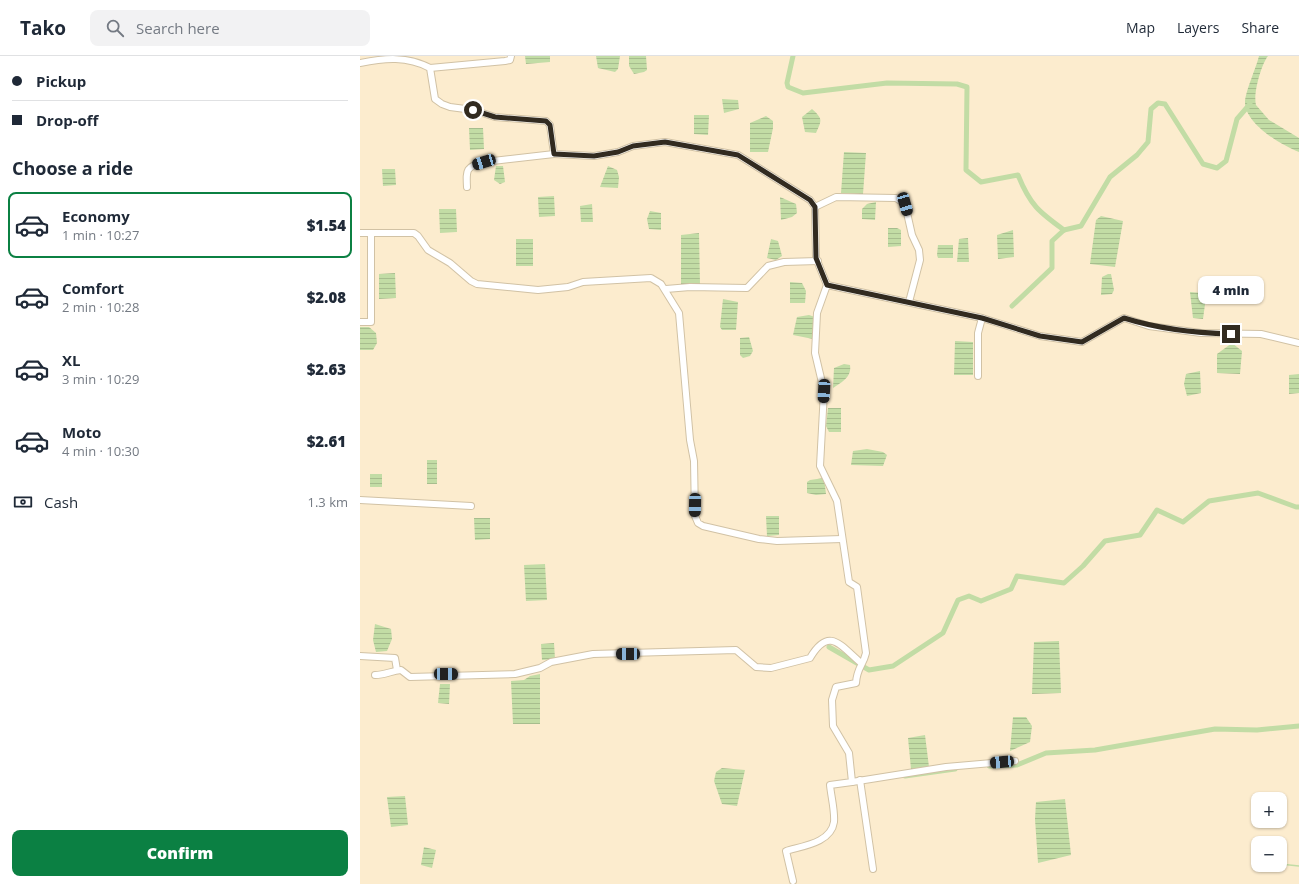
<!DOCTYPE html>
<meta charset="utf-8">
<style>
body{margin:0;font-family:"Open Sans",sans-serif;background:#f2f2f3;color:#1f2937;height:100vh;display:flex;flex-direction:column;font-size:15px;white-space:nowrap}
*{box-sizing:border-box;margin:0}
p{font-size:13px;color:#747a83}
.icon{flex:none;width:22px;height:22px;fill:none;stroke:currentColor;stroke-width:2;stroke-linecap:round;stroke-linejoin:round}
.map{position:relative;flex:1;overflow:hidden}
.details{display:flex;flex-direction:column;background:#fff;width:360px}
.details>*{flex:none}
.guide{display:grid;align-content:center;height:88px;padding:0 12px;background:#fff}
.fabs{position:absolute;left:891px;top:736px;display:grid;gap:8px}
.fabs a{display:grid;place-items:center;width:36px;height:36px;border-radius:8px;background:#fff;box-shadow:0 1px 3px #0004;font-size:20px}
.end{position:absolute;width:18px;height:18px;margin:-9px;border:5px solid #322b20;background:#fff;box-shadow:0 0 0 2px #fff}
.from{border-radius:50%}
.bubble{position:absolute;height:28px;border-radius:8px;background:#fff;box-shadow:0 1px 3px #0004;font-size:13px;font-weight:800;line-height:28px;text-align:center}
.car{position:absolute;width:12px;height:24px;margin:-12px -6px;border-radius:5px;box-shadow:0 0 3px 1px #0007;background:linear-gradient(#222 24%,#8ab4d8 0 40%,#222 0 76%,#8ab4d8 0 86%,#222 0)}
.guide b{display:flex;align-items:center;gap:14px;height:38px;font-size:15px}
.guide b+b{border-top:1px solid #e0e1e3}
.guide i{width:10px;height:10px;background:#1f2937}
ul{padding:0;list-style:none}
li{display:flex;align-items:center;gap:12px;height:66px;margin:0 8px 6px;padding:0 4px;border:2px solid transparent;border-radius:8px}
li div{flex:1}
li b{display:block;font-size:15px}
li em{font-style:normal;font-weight:800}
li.selected{border-color:#0b8043}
li>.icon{width:36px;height:36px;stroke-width:1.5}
h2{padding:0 12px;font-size:18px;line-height:48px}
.pay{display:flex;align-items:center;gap:10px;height:44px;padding:0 12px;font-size:15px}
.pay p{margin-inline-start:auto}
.action{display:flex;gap:8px;margin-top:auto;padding:8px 12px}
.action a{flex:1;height:46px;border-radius:8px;background:#0b8043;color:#fff;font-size:16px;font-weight:800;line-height:46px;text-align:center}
header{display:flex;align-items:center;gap:24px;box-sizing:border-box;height:56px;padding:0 20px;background:#fff;border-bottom:1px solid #e0e1e3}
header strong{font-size:19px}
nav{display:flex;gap:22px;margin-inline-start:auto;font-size:14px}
.search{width:280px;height:36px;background:#f2f2f3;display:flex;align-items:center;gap:10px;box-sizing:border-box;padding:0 14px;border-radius:8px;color:#747a83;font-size:15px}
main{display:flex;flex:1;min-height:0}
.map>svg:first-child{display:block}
</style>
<header>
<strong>Tako</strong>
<div class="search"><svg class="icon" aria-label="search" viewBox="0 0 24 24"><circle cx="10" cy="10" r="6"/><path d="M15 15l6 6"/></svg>Search here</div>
<nav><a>Map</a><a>Layers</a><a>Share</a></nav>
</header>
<main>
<section class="details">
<div class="guide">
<b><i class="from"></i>Pickup</b>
<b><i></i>Drop-off</b>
</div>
<h2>Choose a ride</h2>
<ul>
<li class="selected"><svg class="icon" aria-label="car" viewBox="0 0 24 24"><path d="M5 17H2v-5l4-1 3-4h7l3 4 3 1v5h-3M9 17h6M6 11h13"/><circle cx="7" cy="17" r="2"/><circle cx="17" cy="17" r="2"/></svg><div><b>Economy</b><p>1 min · 10:27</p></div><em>$1.54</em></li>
<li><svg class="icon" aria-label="car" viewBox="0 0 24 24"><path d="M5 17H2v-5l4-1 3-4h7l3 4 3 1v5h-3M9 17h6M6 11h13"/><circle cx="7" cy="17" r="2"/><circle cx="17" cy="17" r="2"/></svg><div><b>Comfort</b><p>2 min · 10:28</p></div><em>$2.08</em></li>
<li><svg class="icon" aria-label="car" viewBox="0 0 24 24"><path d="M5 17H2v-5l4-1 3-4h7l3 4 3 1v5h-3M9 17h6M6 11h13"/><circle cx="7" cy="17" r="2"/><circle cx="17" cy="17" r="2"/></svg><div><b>XL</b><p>3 min · 10:29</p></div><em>$2.63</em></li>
<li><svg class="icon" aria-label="car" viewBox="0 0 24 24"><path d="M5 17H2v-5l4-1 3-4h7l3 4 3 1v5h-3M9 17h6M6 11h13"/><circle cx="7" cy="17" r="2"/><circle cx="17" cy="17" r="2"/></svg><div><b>Moto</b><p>4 min · 10:30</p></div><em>$2.61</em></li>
</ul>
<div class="pay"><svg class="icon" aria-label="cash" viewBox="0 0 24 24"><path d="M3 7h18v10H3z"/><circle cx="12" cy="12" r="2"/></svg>Cash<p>1.3 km</p></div>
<div class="action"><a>Confirm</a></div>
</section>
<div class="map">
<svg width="939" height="828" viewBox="0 0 939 828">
<defs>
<pattern id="water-rules" width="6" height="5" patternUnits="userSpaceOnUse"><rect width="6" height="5" fill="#c2dca5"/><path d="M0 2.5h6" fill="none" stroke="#a7bd8e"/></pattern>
</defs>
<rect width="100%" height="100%" fill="#fcecce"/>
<g fill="url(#water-rules)">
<path d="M165,0H190V6L166,8Z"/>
<path d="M236,0H260L258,13L255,16L238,12Z"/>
<path d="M269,0H286L287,14L284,16L274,18L269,10Z"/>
<path d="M899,0H908C901,9 893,38 896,49L909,64L939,82V96C921,89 884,67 885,45C886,34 896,12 899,0Z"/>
<path d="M362,43L378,44L379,53L364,57Z"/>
<path d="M452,53C463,63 462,64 456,77L445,76L442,61Z"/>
<path d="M334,59H349L348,79L334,78Z"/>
<path d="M406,60L413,65V72L408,96H390V67Z"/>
<path d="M109,72H123L124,93L110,94Z"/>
<path d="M484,96L506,97L503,138L481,137Z"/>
<path d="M136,110H143L145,126L140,128L134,124Z"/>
<path d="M248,110L257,114L259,121L258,132L240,131Z"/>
<path d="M22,113H35L36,129L23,130Z"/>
<path d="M194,140L195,160L179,161L178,141Z"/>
<path d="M420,141L436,148L437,157L432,161L421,164Z"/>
<path d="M516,146L515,164L502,163V153L507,148Z"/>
<path d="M232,148L233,166H221L220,150Z"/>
<path d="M79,153H96L97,176L80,177Z"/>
<path d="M290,155L301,157V174L289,173L287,163Z"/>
<path d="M741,160L763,165L755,211L730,208L736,164Z"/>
<path d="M528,172H537L541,174V190L528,191Z"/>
<path d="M653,174L654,201L638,203L637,179Z"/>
<path d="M339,177L340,228L321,229V179Z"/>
<path d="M608,182L609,206H597L599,183Z"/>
<rect x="156" y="183" width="17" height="27"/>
<path d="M411,183L418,185L422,200L416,204L407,202Z"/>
<path d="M578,189H593V202H578L577,199Z"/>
<path d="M35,217L36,242L19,243V218Z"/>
<path d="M748,218H751L754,234L752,238L741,239L742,221Z"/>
<path d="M430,226L442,227L446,235L445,247H430Z"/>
<path d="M830,236L842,237L846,241L843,263L833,262Z"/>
<path d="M363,243L378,246L376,274H362L360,271Z"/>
<path d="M449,259L455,261L453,283L433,279L437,261Z"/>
<path d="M0,271H9L16,277L17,287L13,294H0Z"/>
<path d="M389,281L393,295L390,300L383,302L380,299V282Z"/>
<path d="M595,285L613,286V319H594Z"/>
<path d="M872,287L882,295L880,318L857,317V298Z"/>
<path d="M484,308L490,309C492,321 482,326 473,332L474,312Z"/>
<path d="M840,315L841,337L827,340L824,328L826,318Z"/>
<path d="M939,318V337L929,338V319Z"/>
<path d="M468,352H481V376H469L466,370Z"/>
<path d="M507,393L523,396L527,399L523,410L491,409L493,395Z"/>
<rect x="67" y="404" width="10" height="24"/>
<rect x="10" y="418" width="12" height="13"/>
<path d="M464,422L466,438L456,439L447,437V426L450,424Z"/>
<path d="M406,460H419V479L407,480Z"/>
<path d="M114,462H130V483L115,484Z"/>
<path d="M185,508L187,544L166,545L164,509Z"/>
<path d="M15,568L31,573L32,583L27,595L16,596L13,584Z"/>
<path d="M699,585L701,637L672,638L674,586Z"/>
<path d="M194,587L195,603L182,604L181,588Z"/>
<path d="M180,618V668H153L151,625L164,624L170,620Z"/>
<path d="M80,628H90L89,648L78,647Z"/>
<path d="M653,661H666L672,670L670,686L650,695Z"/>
<path d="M565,679L569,711L551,713L548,682Z"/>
<path d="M362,712L385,714L377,750L362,748L354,725L356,716Z"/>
<path d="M45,740L48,769L31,771L27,741Z"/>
<path d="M705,743L711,799L678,807L675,763L676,746Z"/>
<path d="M64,791L76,794L72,812L61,809Z"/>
</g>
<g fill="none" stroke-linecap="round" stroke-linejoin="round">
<path stroke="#c2dca5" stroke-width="1.5" d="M920,808L939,810"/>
<g stroke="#c2dca5" stroke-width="5">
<path d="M433,0L427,27L428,31L443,37L527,27L597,28L607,31L606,114L621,126L658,119C670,149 679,156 704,174"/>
<path d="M652,250L692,212V185L704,174L721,170L750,121L777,99L788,86L791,53L798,47L805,48L843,108L857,112L866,105L877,63L890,48"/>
<path d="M469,591L509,614L533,610L583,577L598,544L609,540L621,545L651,533L657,520L704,527L723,510L745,485L780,479L797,454L823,466L849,445L898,437L936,451H939"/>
<path d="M629,710L657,709L686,697L735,694L855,673L897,674L939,670"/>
<path d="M545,720L595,713"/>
</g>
<g stroke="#d1c2a5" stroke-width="8">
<g id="minor">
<path d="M0,7C25,2 47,0 70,12L75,43L82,48L90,51L113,54L135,61L186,65L190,69L194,98L234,100L258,96L273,90L305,86L378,99L450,144L455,151L456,202L467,229L622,262L680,280L722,286L764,262L789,270L841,277L901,278L939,287"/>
<path d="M70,12L145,5L150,4L151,0"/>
<path d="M107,131C106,113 106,111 124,106L194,98"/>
<path d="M455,151L476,141L536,142L545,148L552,179L559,194L560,204L549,246"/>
<path d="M0,177H54L58,180L68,194L90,207L111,225L117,228L178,234L208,231L223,226L291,222L301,228L319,257L330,384L334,405L335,460L338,467L343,470L399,483L417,485L482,483"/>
<path d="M306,233L330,231L387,232L408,210L424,206L458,205"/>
<path d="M0,266H11V177"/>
<path d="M618,320V277L622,262"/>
<path d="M0,444L111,450"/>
<path d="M0,600L35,602L37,614"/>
<path d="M15,619C25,619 31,615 41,614L50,621L155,618L180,612L191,606L233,598L376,594L396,611L411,612L450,602C469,570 480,589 501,607"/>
<path d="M500,724L513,813"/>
<path d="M492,726L586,711L655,705"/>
<path d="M433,825L426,795C442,790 471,787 474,766C475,755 471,740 470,729L492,726L489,697L473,670L472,644L476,631L496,627C497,611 503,610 506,597L497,531L489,526L477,445L460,410L464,335L455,297L457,257L467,229"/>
</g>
</g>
<use href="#minor" stroke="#fff" stroke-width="6"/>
</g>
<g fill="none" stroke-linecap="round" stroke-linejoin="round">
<path stroke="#322b20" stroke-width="5" d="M113,54L135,61L186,65L190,69L194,98L234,100L258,96L273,90L305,86L378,99L450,144L455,151L456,202L467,229L622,262L680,280L722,286L764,262C799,273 834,277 871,278"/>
</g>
</svg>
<div class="fabs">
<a>+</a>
<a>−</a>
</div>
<i class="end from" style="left:113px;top:54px"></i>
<i class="end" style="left:871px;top:278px"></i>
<div class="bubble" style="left:838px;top:220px;width:66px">4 min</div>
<i class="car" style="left:124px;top:106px;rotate:253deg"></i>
<i class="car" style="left:545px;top:148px;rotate:164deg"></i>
<i class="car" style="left:464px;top:335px;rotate:183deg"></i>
<i class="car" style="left:335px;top:449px;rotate:181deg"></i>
<i class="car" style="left:268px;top:598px;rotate:270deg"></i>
<i class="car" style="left:86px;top:618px;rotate:91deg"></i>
<i class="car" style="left:642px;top:706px;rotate:265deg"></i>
</div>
</main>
